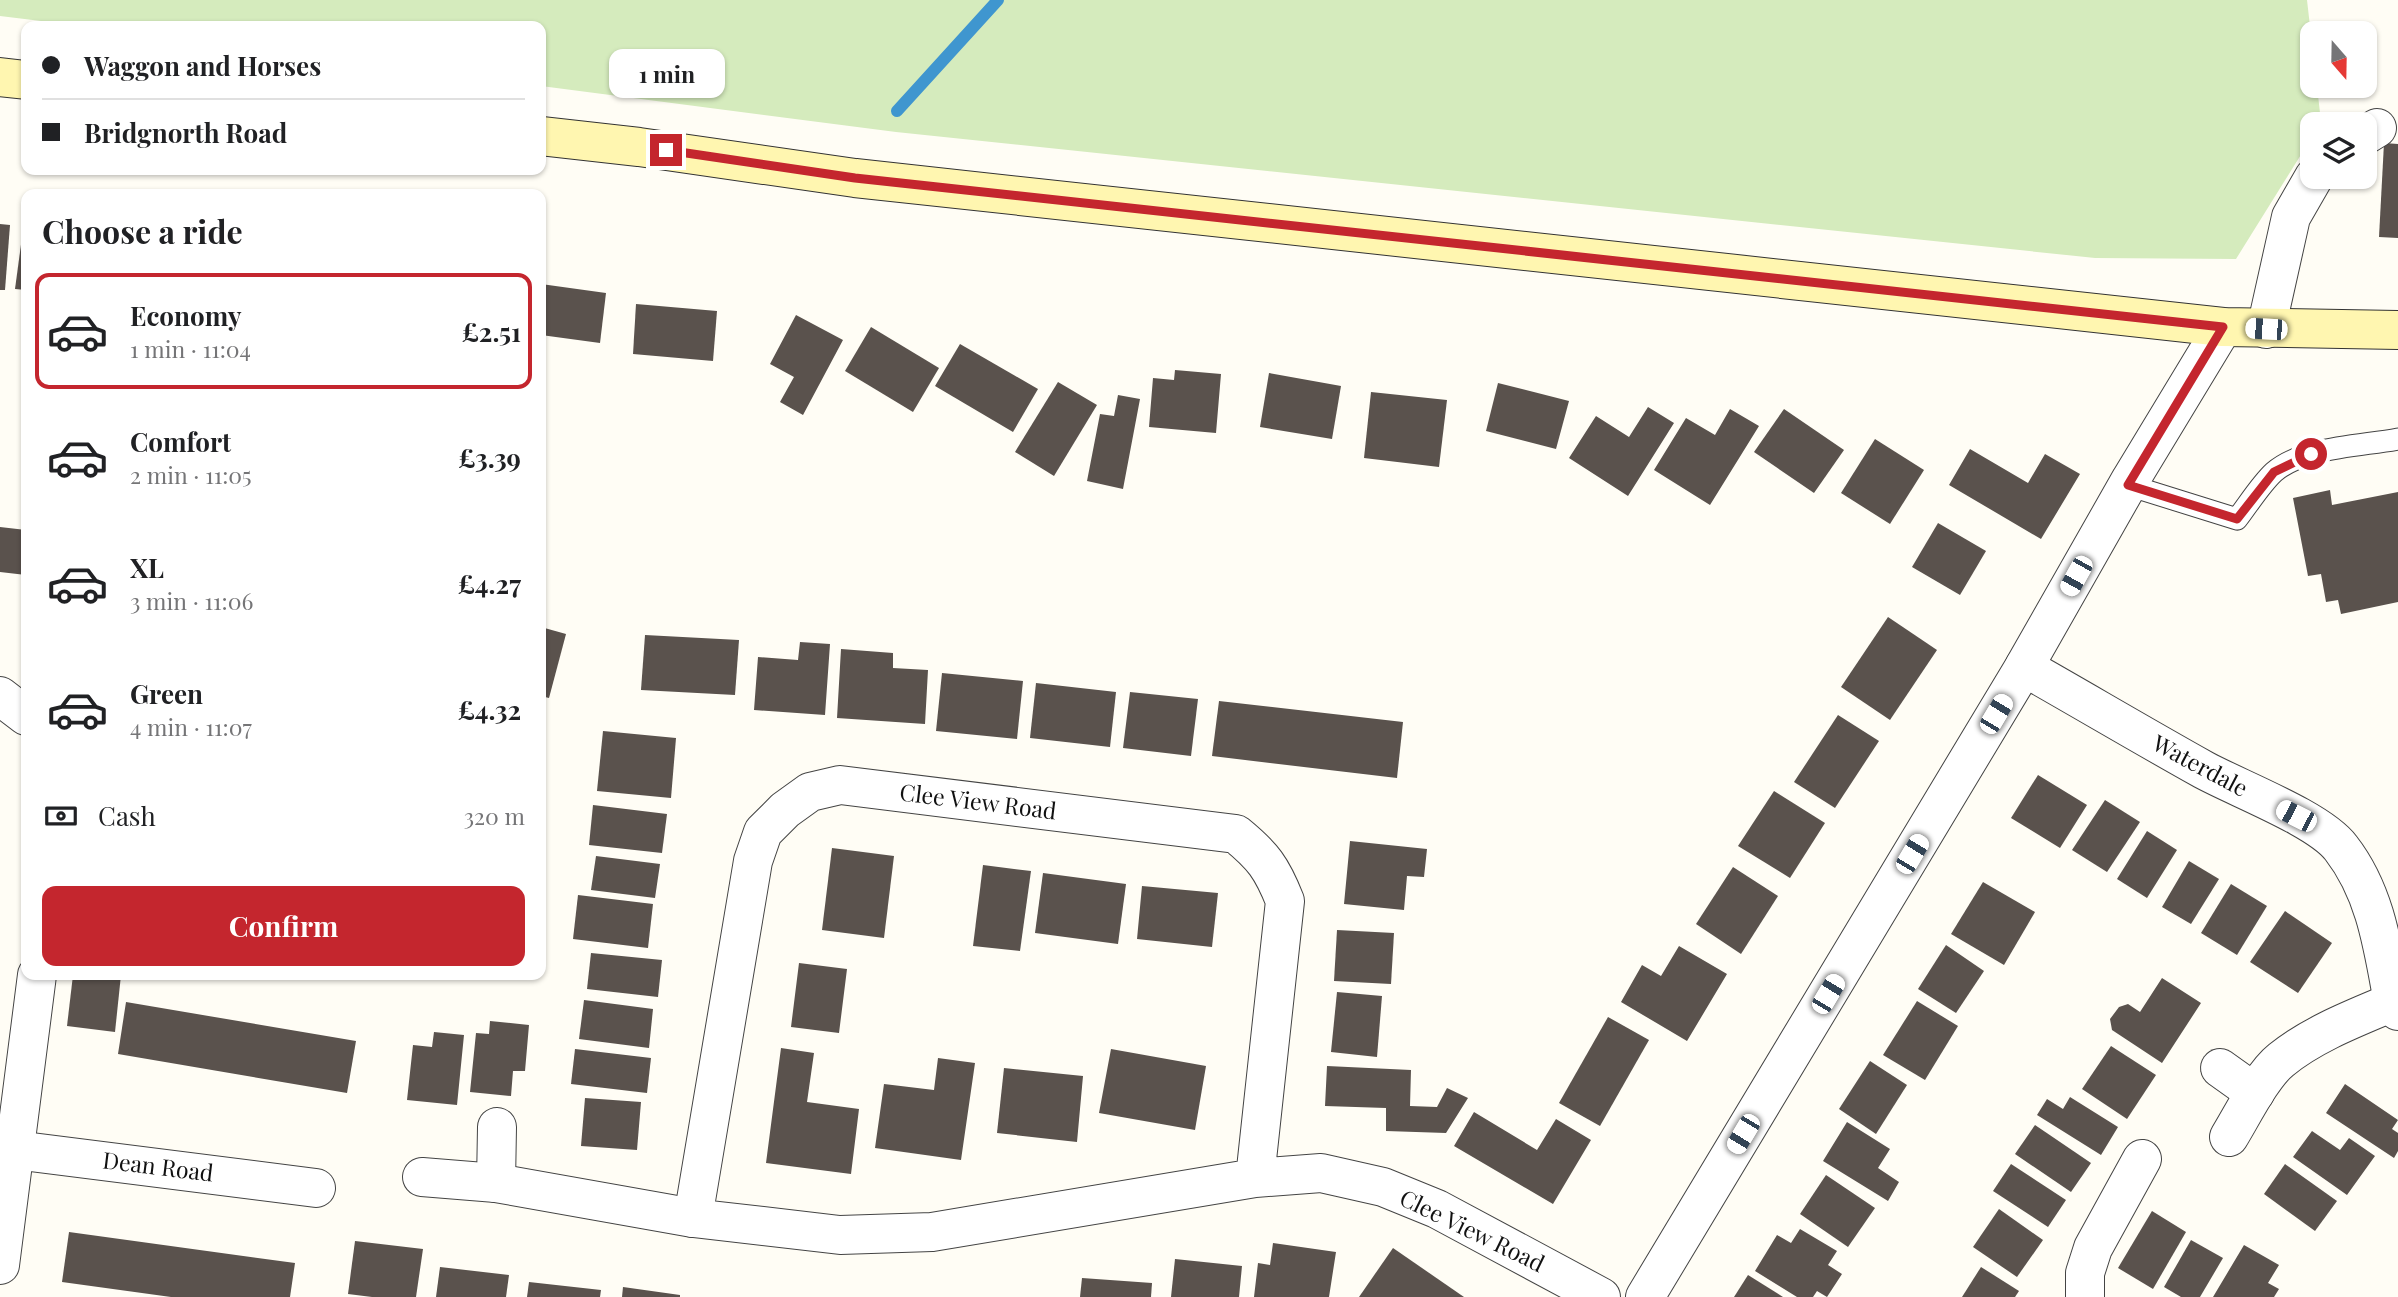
<!DOCTYPE html>
<meta charset="utf-8">
<style>
body{margin:0;font-family:"Playfair Display",serif;background:#f6f6f6;color:#202124;height:100vh;display:flex;flex-direction:column;font-size:26px;white-space:nowrap}
*{box-sizing:border-box;margin:0}
p{font-size:23px;color:#757577}
.icon{flex:none;width:38px;height:38px;fill:none;stroke:currentColor;stroke-width:2;stroke-linecap:round;stroke-linejoin:round}
.map{position:relative;flex:1;overflow:hidden}
.panel{position:absolute;left:21px;top:189px;width:525px;height:791px;display:flex;flex-direction:column;background:#fff;border-radius:14px;box-shadow:0 2px 5px #0004}
.panel>*{flex:none}
.hud{position:absolute;left:21px;top:21px;width:525px;height:154px;border-radius:14px;box-shadow:0 2px 5px #0004;display:grid;align-content:center;height:154px;padding:0 21px;background:#fff}
.needle{width:46px;rotate:160deg}
.buttons{position:absolute;left:2300px;top:21px;display:grid;gap:14px}
.buttons a{display:grid;place-items:center;width:77px;height:77px;border-radius:14px;background:#fff;box-shadow:0 2px 5px #0004;font-size:35px}
.end{position:absolute;width:32px;height:32px;margin:-16px;border:9px solid #c4262e;background:#fff;box-shadow:0 0 0 4px #fff}
.from{border-radius:50%}
.bubble{position:absolute;height:49px;border-radius:14px;background:#fff;box-shadow:0 2px 5px #0004;font-size:23px;font-weight:700;line-height:49px;text-align:center}
.car{position:absolute;width:21px;height:42px;margin:-21px -10px;border-radius:9px;box-shadow:0 0 5px 2px #0007;background:linear-gradient(#fff 24%,#345 0 40%,#fff 0 76%,#345 0 86%,#fff 0)}
.hud b{display:flex;align-items:center;gap:24px;height:66px;font-size:26px}
.hud b+b{border-top:2px solid #e0e0e0}
.hud i{width:18px;height:18px;background:#202124}
ul{padding:0;list-style:none}
li{display:flex;align-items:center;gap:21px;height:116px;margin:0 14px 10px;padding:0 7px;border:4px solid transparent;border-radius:14px}
li div{flex:1}
li b{display:block;font-size:26px}
li em{font-style:normal;font-weight:700}
li.on{border-color:#c4262e}
li>.icon{width:63px;height:63px;stroke-width:1.5}
h2{padding:0 21px;font-size:32px;line-height:84px}
.pay{display:flex;align-items:center;gap:18px;height:77px;padding:0 21px;font-size:26px}
.pay p{margin-inline-start:auto}
.action{display:flex;gap:14px;margin-top:auto;padding:14px 21px}
.action a{flex:1;height:80px;border-radius:14px;background:#c4262e;color:#fff;font-size:28px;font-weight:700;line-height:80px;text-align:center}
.map>svg:first-child{display:block}
</style>
<div class="map">
<svg width="2398" height="1297" viewBox="0 0 2398 1297">
<rect width="100%" height="100%" fill="#fffdf5"/>
<path fill="#d5ebbd" d="M0,0H2307L2312,44V86H2317L2321,122L2312,124V137L2236,259L2095,258L896,132L541,86V26H82L0,16Z"/>
<g fill="none" stroke-linecap="round" stroke-linejoin="round">
<path stroke="#3f96cf" stroke-width="12" d="M897,111L998,0"/>
</g>
<g fill="#5a524d">
<path d="M2384,143L2398,144V238L2379,237Z"/>
<path d="M25,215H26V290L15,289Z"/>
<path d="M0,224L10,225L5,290H0Z"/>
<path d="M541,284L606,293L600,343L541,335Z"/>
<path d="M636,304L717,311L713,361L633,354Z"/>
<path d="M796,315L843,340L803,415L780,402L794,377L770,364Z"/>
<path d="M871,327L939,368L913,412L845,371Z"/>
<path d="M960,344L1038,389L1013,432L935,386Z"/>
<path d="M1175,370L1221,374L1216,433L1149,427L1153,378L1174,380Z"/>
<path d="M1269,373L1341,386L1332,439L1260,427Z"/>
<path d="M1058,382L1097,405L1054,476L1015,452Z"/>
<path d="M1498,383L1569,401L1556,449L1486,431Z"/>
<path d="M1371,392L1447,400L1439,467L1364,458Z"/>
<path d="M1118,395L1140,399L1123,489L1087,481L1100,414L1114,416Z"/>
<path d="M1648,407L1674,423L1628,496L1569,458L1596,416L1629,437Z"/>
<path d="M1730,409L1759,426L1710,505L1654,470L1686,418L1715,435Z"/>
<path d="M1784,409L1844,450L1814,493L1754,452Z"/>
<path d="M1875,439L1924,470L1890,524L1841,493Z"/>
<path d="M1970,449L2028,483L2045,454L2080,474L2041,539L1949,485Z"/>
<path d="M2330,490L2332,505L2398,492V602L2341,614L2338,600L2326,602L2321,574L2308,576L2293,498Z"/>
<path d="M1938,523L1986,551L1960,595L1912,567Z"/>
<path d="M0,527L26,530V575L0,572Z"/>
<path d="M1888,617L1937,650L1890,720L1841,687Z"/>
<path d="M541,627L566,634L549,698L541,696Z"/>
<path d="M645,635L739,640L735,695L641,690Z"/>
<path d="M800,642L830,644L825,715L754,710L758,657L798,660Z"/>
<path d="M841,649L893,653V668L928,670L925,724L837,718Z"/>
<path d="M942,673L1023,681L1017,739L936,731Z"/>
<path d="M1036,683L1116,692L1110,747L1030,738Z"/>
<path d="M1130,692L1198,699L1191,756L1123,748Z"/>
<path d="M1219,701L1403,722L1397,778L1212,756Z"/>
<path d="M1838,715L1879,741L1835,808L1794,782Z"/>
<path d="M603,731L676,738L671,798L597,791Z"/>
<path d="M2038,775L2087,805L2060,848L2011,818Z"/>
<path d="M1774,791L1825,823L1790,878L1738,846Z"/>
<path d="M2105,800L2140,822L2107,872L2072,850Z"/>
<path d="M593,805L667,814L662,853L589,845Z"/>
<path d="M2147,831L2177,850L2147,898L2117,879Z"/>
<path d="M1350,841L1427,849L1424,877L1407,876L1404,910L1344,904Z"/>
<path d="M832,848L894,856L884,938L822,930Z"/>
<path d="M596,856L660,864L655,898L591,890Z"/>
<path d="M2189,861L2219,879L2191,924L2162,907Z"/>
<path d="M983,865L1031,871L1020,951L973,946Z"/>
<path d="M1733,867L1778,896L1741,954L1696,924Z"/>
<path d="M1043,873L1126,884L1118,944L1035,933Z"/>
<path d="M1983,882L2035,912L2004,965L1951,934Z"/>
<path d="M2231,884L2267,906L2237,955L2201,933Z"/>
<path d="M1142,886L1218,893L1212,947L1137,939Z"/>
<path d="M578,895L653,904L648,948L573,939Z"/>
<path d="M2285,911L2332,943L2298,993L2250,962Z"/>
<path d="M1337,930L1394,933L1391,984L1334,981Z"/>
<path d="M1946,945L1984,971L1956,1013L1918,989Z"/>
<path d="M1679,946L1727,974L1687,1041L1621,1002L1642,965L1661,976Z"/>
<path d="M591,953L662,960L658,997L587,989Z"/>
<path d="M799,963L847,969L839,1033L791,1027Z"/>
<path d="M73,975H121L115,1032L67,1026Z"/>
<path d="M2162,978L2201,1003L2162,1063L2112,1030L2110,1019L2119,1007L2128,1004L2140,1012Z"/>
<path d="M1337,992L1382,996L1377,1057L1331,1052Z"/>
<path d="M584,1000L653,1009L649,1048L579,1039Z"/>
<path d="M1917,1001L1958,1026L1925,1080L1883,1055Z"/>
<path d="M126,1002L356,1041L347,1093L118,1054Z"/>
<path d="M1608,1017L1649,1040L1600,1126L1559,1103Z"/>
<path d="M490,1021L529,1025L525,1071H513L511,1096L470,1092L476,1033L489,1034Z"/>
<path d="M434,1032L464,1035L457,1105L407,1100L413,1045L432,1047Z"/>
<path d="M2111,1046L2156,1075L2127,1119L2082,1089Z"/>
<path d="M781,1048L814,1053L807,1102L859,1109L851,1174L766,1163Z"/>
<path d="M575,1049L651,1058L647,1093L571,1084Z"/>
<path d="M1111,1049L1206,1066L1195,1130L1099,1113Z"/>
<path d="M938,1058L975,1063L961,1160L875,1148L884,1084L934,1090Z"/>
<path d="M1870,1061L1907,1085L1876,1134L1839,1109Z"/>
<path d="M1327,1066L1411,1070L1410,1106L1437,1107L1447,1088L1468,1098L1446,1133L1386,1131V1108L1325,1106Z"/>
<path d="M1004,1068L1083,1076L1077,1142L997,1133Z"/>
<path d="M2345,1084L2398,1120L2392,1129L2398,1133V1151L2394,1158L2326,1113Z"/>
<path d="M2070,1097L2118,1127L2101,1155L2037,1115L2047,1099L2063,1109Z"/>
<path d="M585,1098L641,1102L637,1150L581,1146Z"/>
<path d="M1474,1112L1537,1150L1556,1119L1591,1140L1553,1204L1454,1146Z"/>
<path d="M1847,1122L1890,1149L1878,1168L1899,1182L1888,1201L1823,1161Z"/>
<path d="M2035,1125L2091,1163L2071,1192L2015,1154Z"/>
<path d="M2312,1131L2340,1150L2349,1138L2375,1156L2347,1195L2293,1157Z"/>
<path d="M2011,1164L2066,1200L2048,1227L1993,1191Z"/>
<path d="M2285,1164L2337,1201L2315,1231L2264,1194Z"/>
<path d="M1826,1175L1875,1208L1848,1247L1800,1214Z"/>
<path d="M1999,1209L2043,1240L2017,1277L1973,1247Z"/>
<path d="M2152,1211L2186,1232L2153,1289L2118,1268Z"/>
<path d="M1800,1229L1837,1251L1828,1265L1842,1274L1827,1297L1817,1291L1813,1297H1797L1755,1271L1777,1235L1791,1243Z"/>
<path d="M69,1232L295,1263L290,1297H171L62,1282Z"/>
<path d="M2191,1240L2223,1258L2200,1297H2181L2164,1287Z"/>
<path d="M355,1241L423,1249L416,1297H372L348,1294Z"/>
<path d="M1273,1243L1336,1252L1329,1297H1254L1258,1263L1270,1265Z"/>
<path d="M2244,1245L2279,1265L2268,1283L2279,1289L2274,1297H2213Z"/>
<path d="M1393,1248L1464,1297H1359Z"/>
<path d="M1175,1259L1242,1266L1239,1297H1171Z"/>
<path d="M440,1267L509,1275L506,1297H436Z"/>
<path d="M1981,1267L2019,1291L2015,1297H1962Z"/>
<path d="M1748,1275L1783,1297H1734Z"/>
<path d="M1082,1278L1152,1283L1151,1297H1080Z"/>
<path d="M529,1282L601,1290L600,1297H527Z"/>
<path d="M623,1287L680,1295V1297H622Z"/>
</g>
<g fill="none" stroke-linecap="round" stroke-linejoin="round">
<g stroke="#444" stroke-width="23">
<path id="service" d="M2128,485L2237,519C2248,505 2260,485 2274,472C2303,447 2361,446 2398,439"/>
</g>
<g stroke="#444" stroke-width="40">
<g id="minor">
<path d="M2364,136L2377,128"/>
<path d="M2266,329L2291,217L2314,177"/>
<path d="M2024,667C2084,701 2143,736 2204,770C2239,789 2319,819 2341,848C2376,893 2383,948 2393,1002L2398,1011"/>
<path d="M0,696L26,716"/>
<path d="M2220,1068L2255,1093"/>
<path d="M2229,1137C2242,1116 2262,1075 2281,1060C2313,1034 2355,1018 2393,1002"/>
<path d="M0,1148L316,1188"/>
<path d="M422,1177L496,1183L693,1218"/>
<path d="M1255,1178L1285,901C1272,868 1263,856 1236,834L840,785L810,792L785,810L763,832L753,861L693,1218L840,1235L932,1232L1255,1178L1321,1173L1383,1187L1437,1209L1601,1297"/>
<path d="M496,1183L497,1127"/>
<path d="M0,1265L37,975"/>
<path d="M1645,1297L2024,667L2131,479L2223,327"/>
<path d="M2085,1297V1273L2093,1248L2142,1159"/>
</g>
</g>
<g stroke="#333" stroke-width="40">
<g id="secondary">
<path d="M0,77L26,80"/>
<path d="M541,136L639,147L855,178L2223,327L2398,330"/>
</g>
</g>
<use href="#service" stroke="#fff" stroke-width="21"/>
<use href="#minor" stroke="#fff" stroke-width="38"/>
<use href="#secondary" stroke="#fff6b0" stroke-width="38"/>
</g>
<g fill="none" stroke-linecap="round" stroke-linejoin="round">
<path stroke="#c4262e" stroke-width="9" d="M666,150L855,178L2223,327L2128,485L2237,519L2274,472L2311,454"/>
</g>
<g text-anchor="middle" stroke-width="7" stroke-linejoin="round" paint-order="stroke">
<g font-size="23" fill="#111" stroke="#fff">
<text transform="translate(2200 766) rotate(28)" y="8">Waterdale</text>
<text transform="translate(978 802) rotate(7)" y="8">Clee View Road</text>
<text transform="translate(158 1167) rotate(7)" y="8">Dean Road</text>
<text transform="translate(1472 1231) rotate(26)" y="8">Clee View Road</text>
</g>
</g>
</svg>
<div class="buttons">
<a><svg class="needle" viewBox="-14 -14 28 28"><path d="M0-13l5 13h-10z" fill="#e53935"/><path d="M0 13l5-13h-10z" fill="#757577"/></svg></a>
<a><svg class="icon" aria-label="layers" viewBox="0 0 24 24"><path d="M12 4l9 5-9 5-9-5zM3 14l9 5 9-5"/></svg></a>
</div>
<i class="end from" style="left:2311px;top:454px"></i>
<i class="end" style="left:666px;top:150px"></i>
<div class="bubble" style="left:609px;top:49px;width:116px">1 min</div>
<i class="car" style="left:2266px;top:329px;rotate:273deg"></i>
<i class="car" style="left:2076px;top:576px;rotate:209deg"></i>
<i class="car" style="left:1996px;top:714px;rotate:31deg"></i>
<i class="car" style="left:2296px;top:816px;rotate:297deg"></i>
<i class="car" style="left:1912px;top:854px;rotate:31deg"></i>
<i class="car" style="left:1828px;top:994px;rotate:31deg"></i>
<i class="car" style="left:1743px;top:1134px;rotate:211deg"></i>
<div class="hud">
<b><i class="from"></i>Waggon and Horses</b>
<b><i></i>Bridgnorth Road</b>
</div>
<section class="panel">
<h2>Choose a ride</h2>
<ul>
<li class="on"><svg class="icon" aria-label="car" viewBox="0 0 24 24"><path d="M5 17H2v-5l4-1 3-4h7l3 4 3 1v5h-3M9 17h6M6 11h13"/><circle cx="7" cy="17" r="2"/><circle cx="17" cy="17" r="2"/></svg><div><b>Economy</b><p>1 min · 11:04</p></div><em>£2.51</em></li>
<li><svg class="icon" aria-label="car" viewBox="0 0 24 24"><path d="M5 17H2v-5l4-1 3-4h7l3 4 3 1v5h-3M9 17h6M6 11h13"/><circle cx="7" cy="17" r="2"/><circle cx="17" cy="17" r="2"/></svg><div><b>Comfort</b><p>2 min · 11:05</p></div><em>£3.39</em></li>
<li><svg class="icon" aria-label="car" viewBox="0 0 24 24"><path d="M5 17H2v-5l4-1 3-4h7l3 4 3 1v5h-3M9 17h6M6 11h13"/><circle cx="7" cy="17" r="2"/><circle cx="17" cy="17" r="2"/></svg><div><b>XL</b><p>3 min · 11:06</p></div><em>£4.27</em></li>
<li><svg class="icon" aria-label="car" viewBox="0 0 24 24"><path d="M5 17H2v-5l4-1 3-4h7l3 4 3 1v5h-3M9 17h6M6 11h13"/><circle cx="7" cy="17" r="2"/><circle cx="17" cy="17" r="2"/></svg><div><b>Green</b><p>4 min · 11:07</p></div><em>£4.32</em></li>
</ul>
<div class="pay"><svg class="icon" aria-label="cash" viewBox="0 0 24 24"><path d="M3 7h18v10H3z"/><circle cx="12" cy="12" r="2"/></svg>Cash<p>320 m</p></div>
<div class="action"><a>Confirm</a></div>
</section>
</div>
